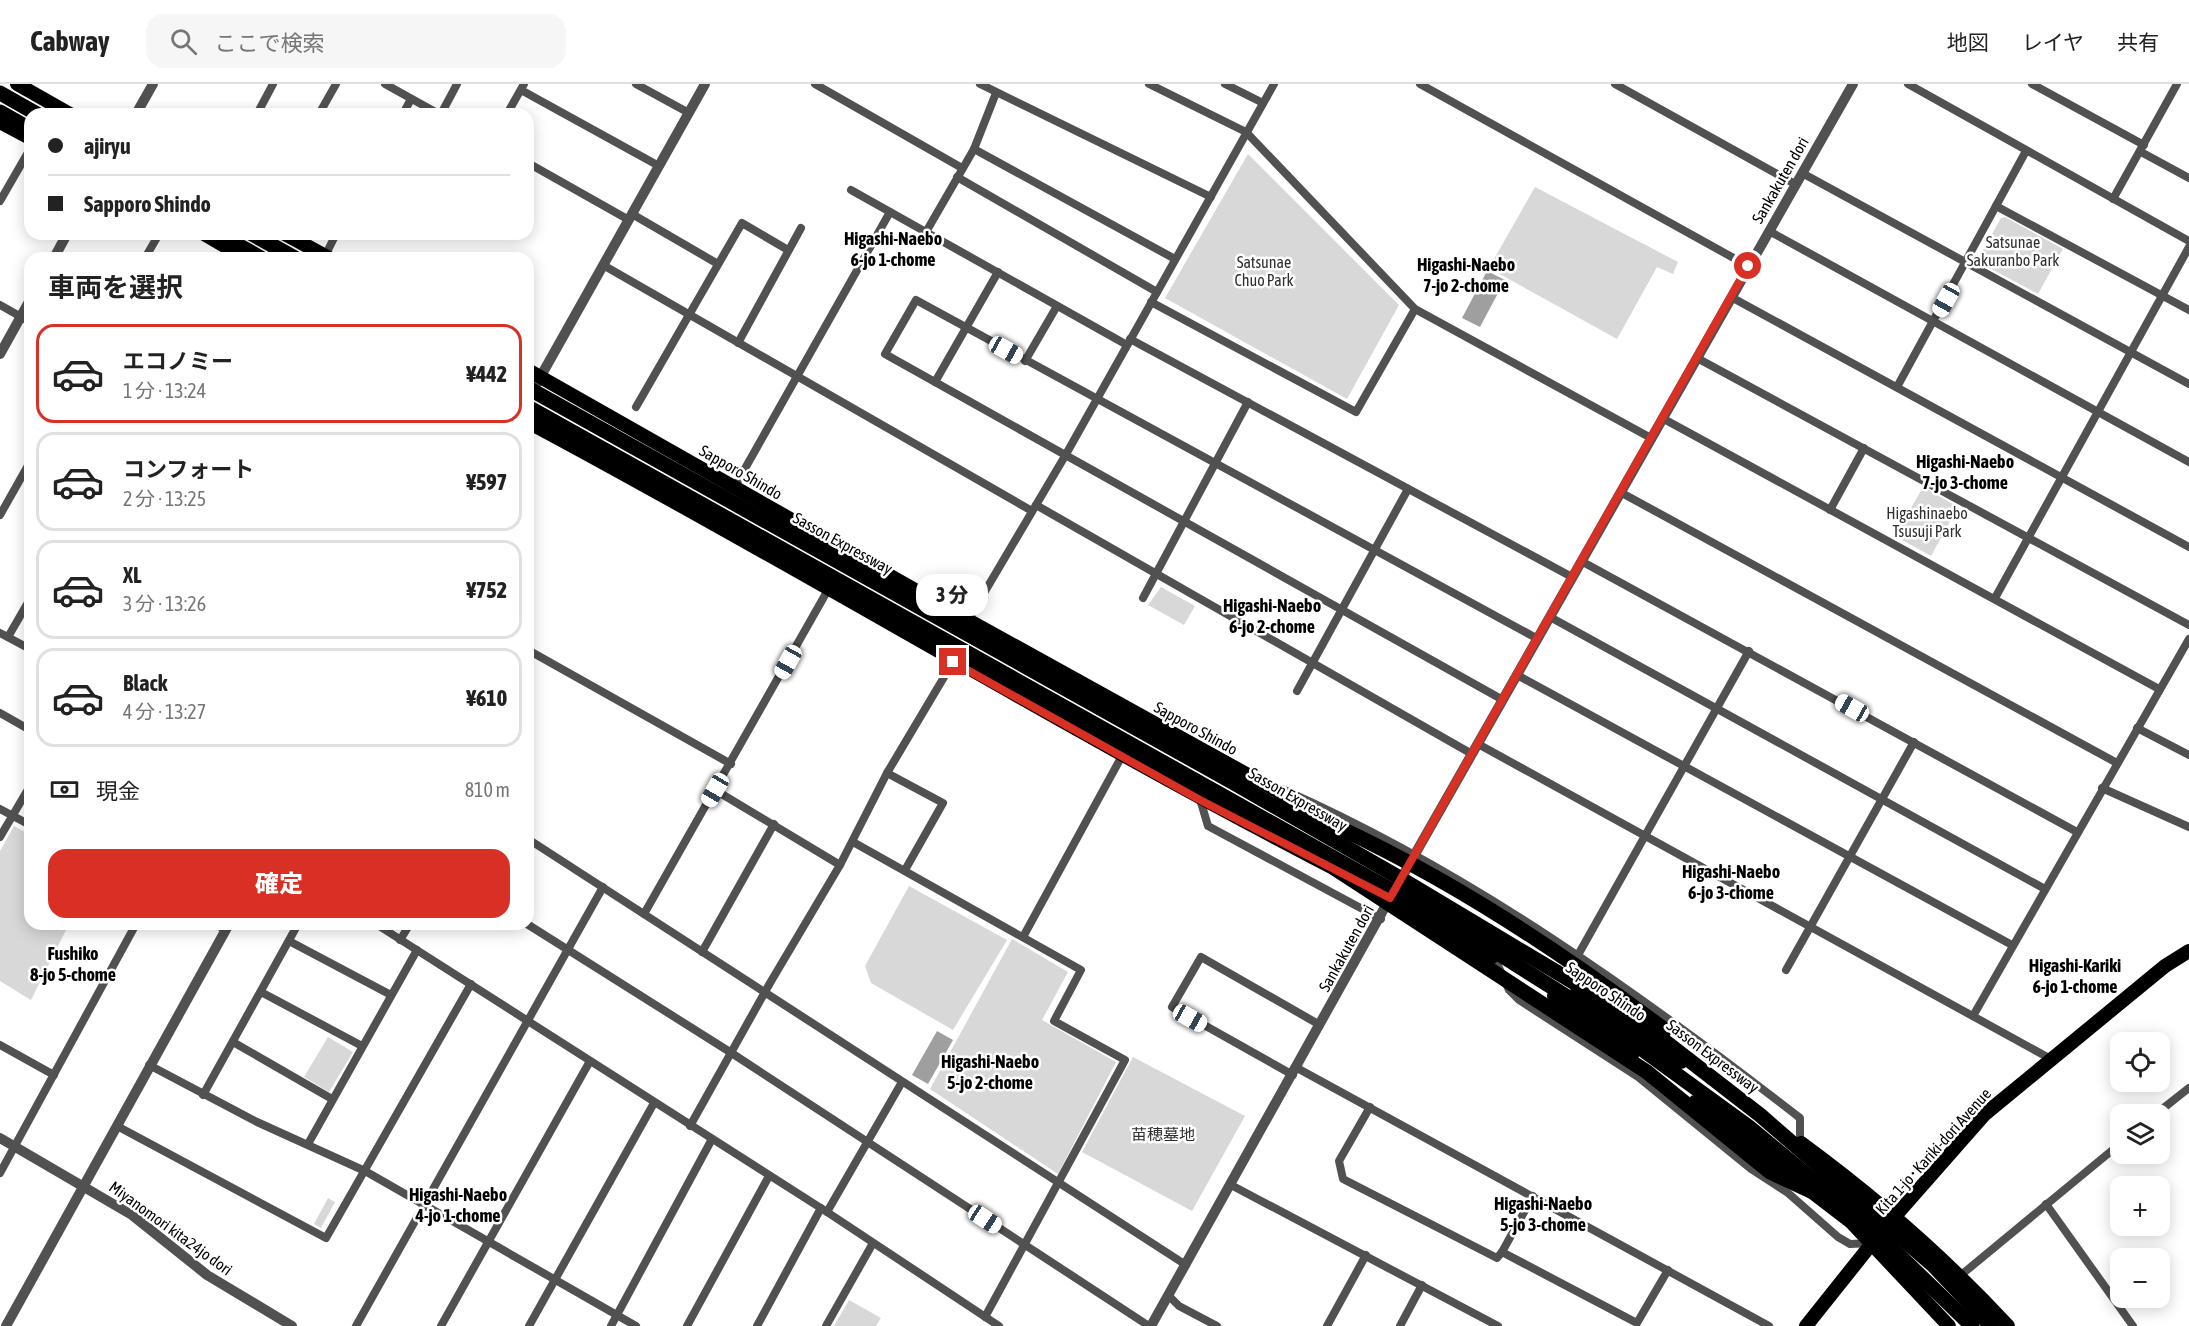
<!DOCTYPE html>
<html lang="ja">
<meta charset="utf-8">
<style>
body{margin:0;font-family:"Asap Condensed","Noto Sans JP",sans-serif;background:#f6f6f6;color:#222;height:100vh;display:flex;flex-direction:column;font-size:22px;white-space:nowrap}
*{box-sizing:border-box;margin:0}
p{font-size:20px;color:#767676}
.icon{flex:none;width:33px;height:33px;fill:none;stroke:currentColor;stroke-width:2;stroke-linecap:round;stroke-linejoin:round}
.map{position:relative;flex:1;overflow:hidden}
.panel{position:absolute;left:24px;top:168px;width:510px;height:678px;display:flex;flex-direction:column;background:#fff;border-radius:18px;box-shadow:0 3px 15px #0003}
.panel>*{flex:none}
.guide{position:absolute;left:24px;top:24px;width:510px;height:132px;border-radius:18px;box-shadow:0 3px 15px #0003;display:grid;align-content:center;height:132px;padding:0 24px;background:#fff}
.buttons{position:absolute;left:2110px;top:948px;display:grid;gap:12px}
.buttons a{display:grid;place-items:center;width:60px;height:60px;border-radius:12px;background:#fff;box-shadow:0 3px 15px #0003;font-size:30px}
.end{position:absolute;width:27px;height:27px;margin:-14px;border:8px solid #d93025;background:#fff;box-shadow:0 0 0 3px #fff}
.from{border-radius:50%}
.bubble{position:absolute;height:42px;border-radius:18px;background:#fff;box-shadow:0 3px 15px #0003;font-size:20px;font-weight:800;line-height:42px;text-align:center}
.car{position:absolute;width:18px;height:36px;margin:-18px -9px;border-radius:8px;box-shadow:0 0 4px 2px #0007;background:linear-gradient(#fff 24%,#345 0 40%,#fff 0 76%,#345 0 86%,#fff 0)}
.guide b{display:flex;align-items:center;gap:21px;height:57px;font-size:22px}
.guide b+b{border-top:2px solid #e0e0e0}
.guide i{width:15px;height:15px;background:#222}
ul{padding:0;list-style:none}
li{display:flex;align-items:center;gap:18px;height:99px;margin:0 12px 9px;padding:0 12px;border:3px solid #e0e0e0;border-radius:18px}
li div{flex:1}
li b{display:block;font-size:22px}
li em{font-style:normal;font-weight:800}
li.on{border-color:#d93025}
li>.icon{width:54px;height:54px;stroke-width:1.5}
h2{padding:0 24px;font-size:27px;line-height:72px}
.pay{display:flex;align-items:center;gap:15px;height:66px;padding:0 24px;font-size:22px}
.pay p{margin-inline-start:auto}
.button{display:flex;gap:12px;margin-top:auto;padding:12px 24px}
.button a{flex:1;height:69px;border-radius:18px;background:#d93025;color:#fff;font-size:24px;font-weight:800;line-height:69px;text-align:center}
header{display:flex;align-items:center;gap:36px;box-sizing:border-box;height:84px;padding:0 30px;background:#fff;border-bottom:2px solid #e0e0e0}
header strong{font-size:28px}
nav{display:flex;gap:33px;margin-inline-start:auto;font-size:21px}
.search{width:420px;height:54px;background:#f6f6f6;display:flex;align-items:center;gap:15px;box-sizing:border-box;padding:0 21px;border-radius:18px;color:#767676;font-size:22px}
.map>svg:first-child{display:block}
</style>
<header>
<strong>Cabway</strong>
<div class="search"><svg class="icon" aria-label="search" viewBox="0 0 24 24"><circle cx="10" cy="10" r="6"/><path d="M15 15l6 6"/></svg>ここで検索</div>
<nav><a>地図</a><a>レイヤ</a><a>共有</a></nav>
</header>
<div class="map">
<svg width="2189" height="1242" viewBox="0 0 2189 1242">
<rect width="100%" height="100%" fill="#fff"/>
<g fill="#d8d8d8">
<path d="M1248,70L1399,221L1347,315L1165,214Z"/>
<path d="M1535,103L1678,178L1673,190L1657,183L1617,255L1489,184Z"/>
<path d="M2005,133L2063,165L2038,210L1980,179L1978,175L2001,134Z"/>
<path d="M1923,403L1958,423L1931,472L1895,452Z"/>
<path d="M1161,503L1195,522L1184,541L1148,521Z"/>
<path d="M14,742L30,751V840H69L31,916L0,897V767Z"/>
<path d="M909,802L1007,856L953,946L871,899L865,882Z"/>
<path d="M1012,855L1068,888L1042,936L1116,978L1058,1090L930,1005Z"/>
<path d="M328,953L353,968L329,1008L304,993Z"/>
<path d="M1133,973L1245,1032L1192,1127L1082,1068Z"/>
<path d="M328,1114L335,1118L321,1144L314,1140Z"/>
<path d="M849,1216L881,1234L876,1242H834Z"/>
</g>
<g fill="#9f9f9f">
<path d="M1487,187L1505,196L1480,243L1462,234Z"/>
<path d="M937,947L953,956L928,1000L912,991Z"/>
</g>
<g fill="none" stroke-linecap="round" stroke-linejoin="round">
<g stroke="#515151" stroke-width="8">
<path d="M385,0L439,30"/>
<path d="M636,0L689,29"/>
<path d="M815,0L962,84"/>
<path d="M980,0L1211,113"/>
<path d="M1149,0L1246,48L1415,225L1651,354"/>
<path d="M1225,0L1263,19"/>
<path d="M1420,0L1748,182"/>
<path d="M1615,0L1795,100"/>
<path d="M1908,0L2189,157"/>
<path d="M2032,0L2144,61"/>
<path d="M521,6L659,82"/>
<path d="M257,30L273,0"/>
<path d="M319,30L336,0"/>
<path d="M403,30L411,15"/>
<path d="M441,30L457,0"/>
<path d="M507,30L524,0"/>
<path d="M974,65L1175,175"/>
<path d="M2141,68L2189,94"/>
<path d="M528,79L629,136"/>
<path d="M1802,89L2189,300"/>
<path d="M957,93L1157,208"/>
<path d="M851,106L1127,261"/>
<path d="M2113,115L2177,0"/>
<path d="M0,117L30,65"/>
<path d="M1996,122L2189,226"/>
<path d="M632,130L718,180"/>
<path d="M1769,147L2189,378"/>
<path d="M926,148L974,65L996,9"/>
<path d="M325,172L336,150"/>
<path d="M145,174L159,150"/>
<path d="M603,181L1032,427"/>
<path d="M1731,213L2189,463"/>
<path d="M1151,218L1356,328L1415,225"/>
<path d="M0,221L30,238"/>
<path d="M1130,255L1572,493"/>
<path d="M738,259L801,144"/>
<path d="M1697,274L2189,541"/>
<path d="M1025,277L1057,222"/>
<path d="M935,298L998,188"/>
<path d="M1897,303L2026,67"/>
<path d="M636,323L742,139L788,166"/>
<path d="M1662,334L2159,605"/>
<path d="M734,404L890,128"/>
<path d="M1620,408L2117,679"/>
<path d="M1036,421L1472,670"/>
<path d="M1830,426L1864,364"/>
<path d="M0,431L30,378"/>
<path d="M1581,477L2077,748"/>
<path d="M1143,514L1248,318"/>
<path d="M1995,514L2189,163"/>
<path d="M1550,533L2045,805"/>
<path d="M968,536L1065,372L1274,0"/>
<path d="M0,549L30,565"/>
<path d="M8,553L30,515"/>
<path d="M528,566L731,680"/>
<path d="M1517,591L2012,861"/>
<path d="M1297,607L1408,405"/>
<path d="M1503,616L885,270L916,216L1538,555"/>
<path d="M0,629L30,646"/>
<path d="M2137,644L2189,671"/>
<path d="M1478,660L2049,974"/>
<path d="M887,689L943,719L905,786"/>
<path d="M2102,704L2189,743"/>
<path d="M1282,705C1470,788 1639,909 1800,1034V1058"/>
<path d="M715,706L840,781"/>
<path d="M1200,715L1208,742L1381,835"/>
<path d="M0,725L30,741"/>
<path d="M0,753L30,702"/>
<path d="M528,755L1186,1181"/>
<path d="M853,758L1081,886L1054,937L1125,976L985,1233"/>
<path d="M644,830L829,504"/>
<path d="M215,840L226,846"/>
<path d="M376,840L827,1128L999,1242"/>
<path d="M527,840L730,968L1149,1242"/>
<path d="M1023,853L1123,670"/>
<path d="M400,856L410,840"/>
<path d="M289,857L391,911"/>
<path d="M702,868L774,740"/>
<path d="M1578,871L1749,567"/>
<path d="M1495,875L1509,906L1519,916L1638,993L1751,1085L1788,1109L1838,1153L1850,1160L1872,1159"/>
<path d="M1786,886L1914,658"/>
<path d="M261,908L362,962"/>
<path d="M1973,932L2189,555"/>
<path d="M233,958L332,1015"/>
<path d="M0,961L54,991"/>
<path d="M149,981L257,1038L365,1087L636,1242"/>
<path d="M1297,984L1769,1242"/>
<path d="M1293,991L1172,923L1201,873L1320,941"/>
<path d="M203,1011L298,840"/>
<path d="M1370,1023L1339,1077L1343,1095L1497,1174L1502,1168"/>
<path d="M2156,1030L2189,1004"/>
<path d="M117,1042L326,1154L471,900"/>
<path d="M690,1042L770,899L840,781L887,689L953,578"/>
<path d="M308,1060L417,866"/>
<path d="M0,1089L136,840"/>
<path d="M1231,1101L1498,1242"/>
<path d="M1533,1112L1502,1168L1637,1239L1668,1186"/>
<path d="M2046,1120L2133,1242"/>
<path d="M827,1128L902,998"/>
<path d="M1961,1191L2121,1059"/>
<path d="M1168,1211L1179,1222L1217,1242"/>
<path d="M356,1242L603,803"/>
<path d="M441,1242L590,977"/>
<path d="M529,1242L654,1019"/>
<path d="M611,1242L712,1055"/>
<path d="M687,1242L769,1092"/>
<path d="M757,1242L821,1124"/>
<path d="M826,1242L873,1159"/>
<path d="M1327,1242L1366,1171"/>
<path d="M1400,1242L1422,1201"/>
</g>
<g stroke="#515151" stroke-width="10">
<path d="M136,30L153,0"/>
<path d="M54,174L67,150"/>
<path d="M0,270L30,216"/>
<path d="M528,315L705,0"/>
<path d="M1398,800L1853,0"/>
<path d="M0,1054L132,1131L207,1191L292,1242"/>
<path d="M6,1242L229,840"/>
<path d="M1151,1242L1390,814"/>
</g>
<g stroke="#000" stroke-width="14">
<path d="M17,0L70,30"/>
<path d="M0,38L30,54"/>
<path d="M204,150L245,174"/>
<path d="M285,150L329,174"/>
<path d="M528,286L968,536L1277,707L1304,726"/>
<path d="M528,338C802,484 1067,647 1343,789"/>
<path d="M1410,825L1492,873"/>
<path d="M1577,908L1681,978"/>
<path d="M1554,912L1632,971"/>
<path d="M1695,1018L1851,1138L1949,1242"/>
<path d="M1801,1059C1876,1114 1945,1174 2008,1242"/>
<path d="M1890,1138L1985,1030L2165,882L2189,867"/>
<path d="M1806,1242L1877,1153"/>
</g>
<g stroke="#000" stroke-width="15">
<path d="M0,9L37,30"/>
<path d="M0,28L30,45"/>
<path d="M218,150L261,174"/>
<path d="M252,150L295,174"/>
<path d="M528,304L1234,699L1393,790L1610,920L1667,959L1760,1031L1933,1181L1991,1242"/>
<path d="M528,323L1452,840L1588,926L1749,1043L1872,1145L1972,1242"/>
<path d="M1292,723C1425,778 1549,859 1665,946"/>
<path d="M1334,784L1647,988L1770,1088L1815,1109"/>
</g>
</g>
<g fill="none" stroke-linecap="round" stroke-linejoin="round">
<path stroke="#d93025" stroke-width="8" d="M953,578L1200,716L1390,814L1748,182"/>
</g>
<g text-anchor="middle" stroke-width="5" stroke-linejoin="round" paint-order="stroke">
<g font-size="16" fill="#000" stroke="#fff">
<text transform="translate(1780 96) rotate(-60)" y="6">Sankakuten dori</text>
<text transform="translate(741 388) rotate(30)" y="6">Sapporo Shindo</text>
<text transform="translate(843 459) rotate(29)" y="6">Sasson Expressway</text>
<text transform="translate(1196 644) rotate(29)" y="6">Sapporo Shindo</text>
<text transform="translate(1298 715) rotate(30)" y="6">Sasson Expressway</text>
<text transform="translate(1346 864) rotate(-61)" y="6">Sankakuten dori</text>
<text transform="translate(1606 907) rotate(34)" y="6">Sapporo Shindo</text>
<text transform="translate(1713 972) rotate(37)" y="6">Sasson Expressway</text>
<text transform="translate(1933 1067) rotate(-48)" y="6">Kita 1-jo･Kariki-dori Avenue</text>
<text transform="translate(171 1144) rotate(36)" y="6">Miyanomori kita24jo dori</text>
</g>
<g font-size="16" fill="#2f2f2f" stroke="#fff">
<text x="2013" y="164">Satsunae<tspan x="2013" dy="18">Sakuranbo Park</tspan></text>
<text x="1264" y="184">Satsunae<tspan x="1264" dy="18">Chuo Park</tspan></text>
<text x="1927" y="435">Higashinaebo<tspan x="1927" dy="18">Tsusuji Park</tspan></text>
<text x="1163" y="1056">苗穂墓地</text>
</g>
<g font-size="18" font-weight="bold" fill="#000" stroke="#fff">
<text x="893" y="161">Higashi-Naebo<tspan x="893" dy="21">6-jo 1-chome</tspan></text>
<text x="1466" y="187">Higashi-Naebo<tspan x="1466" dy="21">7-jo 2-chome</tspan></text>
<text x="1965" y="384">Higashi-Naebo<tspan x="1965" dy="21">7-jo 3-chome</tspan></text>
<text x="1272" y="528">Higashi-Naebo<tspan x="1272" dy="21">6-jo 2-chome</tspan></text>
<text x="1731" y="794">Higashi-Naebo<tspan x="1731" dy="21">6-jo 3-chome</tspan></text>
<text x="73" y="876">Fushiko<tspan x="73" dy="21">8-jo 5-chome</tspan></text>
<text x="2075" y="888">Higashi-Kariki<tspan x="2075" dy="21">6-jo 1-chome</tspan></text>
<text x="990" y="984">Higashi-Naebo<tspan x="990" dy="21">5-jo 2-chome</tspan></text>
<text x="458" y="1117">Higashi-Naebo<tspan x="458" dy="21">4-jo 1-chome</tspan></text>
<text x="1543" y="1126">Higashi-Naebo<tspan x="1543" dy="21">5-jo 3-chome</tspan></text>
</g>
</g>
</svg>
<div class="buttons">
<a><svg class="icon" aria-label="locate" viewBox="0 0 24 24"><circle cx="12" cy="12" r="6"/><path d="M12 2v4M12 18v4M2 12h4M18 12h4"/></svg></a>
<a><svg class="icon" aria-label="layers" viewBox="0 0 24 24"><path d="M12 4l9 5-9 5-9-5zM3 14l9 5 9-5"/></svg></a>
<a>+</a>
<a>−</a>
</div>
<i class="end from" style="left:1748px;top:182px"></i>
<i class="end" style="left:953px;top:578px"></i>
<div class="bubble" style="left:916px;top:490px;width:72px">3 分</div>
<i class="car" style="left:1946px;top:216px;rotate:209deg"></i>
<i class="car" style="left:1006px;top:266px;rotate:119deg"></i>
<i class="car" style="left:788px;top:578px;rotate:209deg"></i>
<i class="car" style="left:1852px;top:624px;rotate:299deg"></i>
<i class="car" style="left:715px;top:706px;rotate:210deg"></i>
<i class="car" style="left:1190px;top:934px;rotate:119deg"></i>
<i class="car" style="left:985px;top:1135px;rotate:123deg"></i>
<div class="guide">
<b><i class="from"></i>ajiryu</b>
<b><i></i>Sapporo Shindo</b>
</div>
<section class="panel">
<h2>車両を選択</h2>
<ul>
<li class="on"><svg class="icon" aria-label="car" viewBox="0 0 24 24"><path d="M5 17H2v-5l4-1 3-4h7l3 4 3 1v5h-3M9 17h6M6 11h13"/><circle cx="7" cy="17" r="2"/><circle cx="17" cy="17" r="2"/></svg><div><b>エコノミー</b><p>1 分 · 13:24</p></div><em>¥442</em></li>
<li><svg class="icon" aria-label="car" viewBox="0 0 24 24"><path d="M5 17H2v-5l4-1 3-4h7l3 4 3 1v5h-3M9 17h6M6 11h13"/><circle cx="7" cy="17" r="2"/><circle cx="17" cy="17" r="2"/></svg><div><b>コンフォート</b><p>2 分 · 13:25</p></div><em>¥597</em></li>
<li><svg class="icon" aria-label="car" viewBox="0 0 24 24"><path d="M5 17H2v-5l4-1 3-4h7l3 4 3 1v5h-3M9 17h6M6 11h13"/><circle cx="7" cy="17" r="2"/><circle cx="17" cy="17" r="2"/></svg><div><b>XL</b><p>3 分 · 13:26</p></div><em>¥752</em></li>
<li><svg class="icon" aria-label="car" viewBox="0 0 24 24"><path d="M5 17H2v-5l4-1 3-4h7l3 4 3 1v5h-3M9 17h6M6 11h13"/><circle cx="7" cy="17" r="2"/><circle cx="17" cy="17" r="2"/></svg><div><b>Black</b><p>4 分 · 13:27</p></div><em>¥610</em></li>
</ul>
<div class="pay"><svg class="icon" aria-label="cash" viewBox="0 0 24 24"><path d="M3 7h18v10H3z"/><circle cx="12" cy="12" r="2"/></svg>現金<p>810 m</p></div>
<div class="button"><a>確定</a></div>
</section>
</div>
